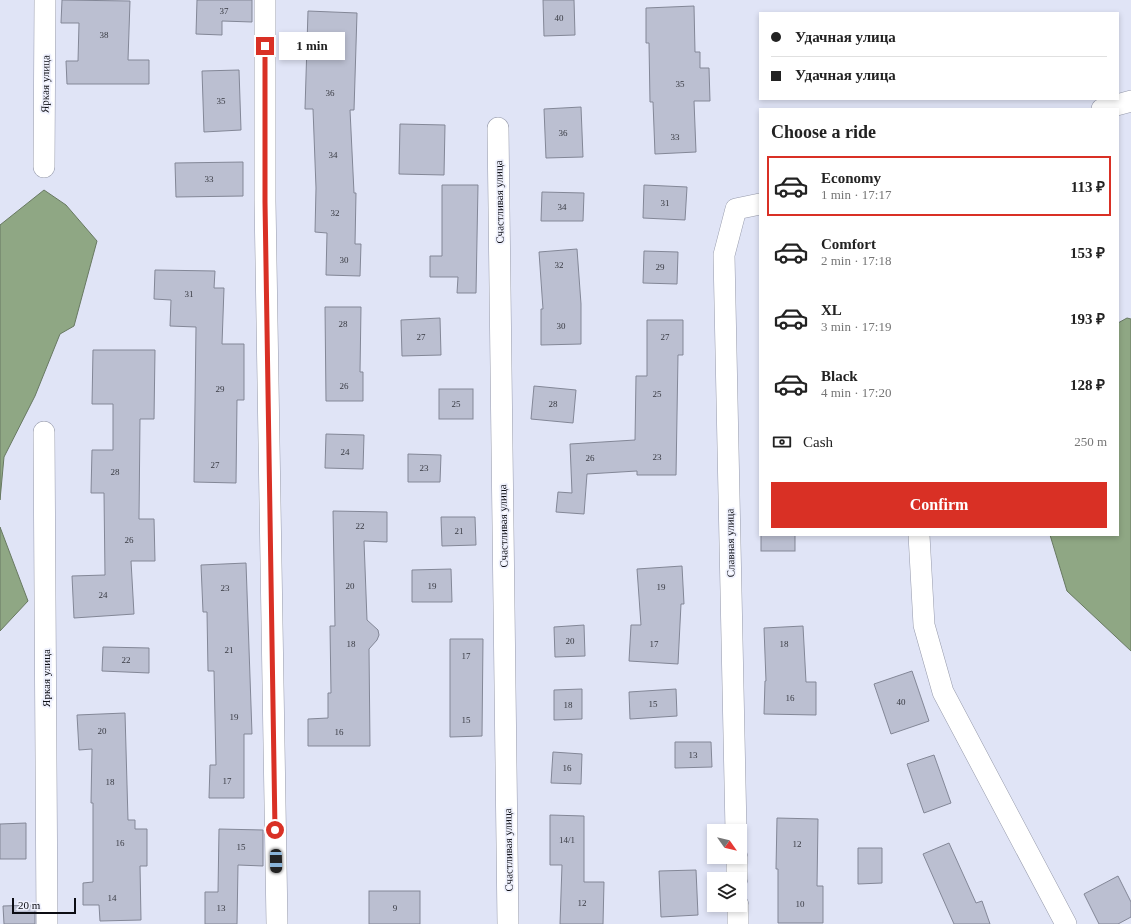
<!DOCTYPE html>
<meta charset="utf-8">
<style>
body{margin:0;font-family:Georgia,serif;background:#f6f6f6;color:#222;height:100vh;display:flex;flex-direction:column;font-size:15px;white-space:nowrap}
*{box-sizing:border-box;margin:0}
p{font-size:13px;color:#767676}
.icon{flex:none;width:22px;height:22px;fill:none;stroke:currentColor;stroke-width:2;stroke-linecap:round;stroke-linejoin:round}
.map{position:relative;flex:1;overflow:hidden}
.drawer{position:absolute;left:759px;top:108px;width:360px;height:428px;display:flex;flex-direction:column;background:#fff;border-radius:0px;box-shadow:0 2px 6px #0003}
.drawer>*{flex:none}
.banner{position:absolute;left:759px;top:12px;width:360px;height:88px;border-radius:0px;box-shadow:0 2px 6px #0003;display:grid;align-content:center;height:88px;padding:0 12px;background:#fff}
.needle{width:26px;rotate:124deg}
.buttons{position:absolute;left:707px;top:824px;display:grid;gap:8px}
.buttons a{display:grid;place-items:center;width:40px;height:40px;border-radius:0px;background:#fff;box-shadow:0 2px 6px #0003;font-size:20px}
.scale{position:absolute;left:12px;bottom:10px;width:64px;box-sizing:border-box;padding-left:4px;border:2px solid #0c0d13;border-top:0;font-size:11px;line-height:14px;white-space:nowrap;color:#0c0d13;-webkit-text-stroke:3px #eff1fd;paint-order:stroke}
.end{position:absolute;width:18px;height:18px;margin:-9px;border:5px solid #d93025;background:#fff;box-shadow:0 0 0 2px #fff}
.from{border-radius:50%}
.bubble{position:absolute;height:28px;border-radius:0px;background:#fff;box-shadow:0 2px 6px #0003;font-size:13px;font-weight:700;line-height:28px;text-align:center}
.car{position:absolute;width:12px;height:24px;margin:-12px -6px;border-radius:5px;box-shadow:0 0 3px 1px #0007;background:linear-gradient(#222 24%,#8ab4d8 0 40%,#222 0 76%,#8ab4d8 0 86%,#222 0)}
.banner b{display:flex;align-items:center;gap:14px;height:38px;font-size:15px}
.banner b+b{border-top:1px solid #e0e0e0}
.banner i{width:10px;height:10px;background:#222}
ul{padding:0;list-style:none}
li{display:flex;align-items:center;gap:12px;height:60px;margin:0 8px 6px;padding:0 4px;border:2px solid transparent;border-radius:0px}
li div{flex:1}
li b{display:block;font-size:15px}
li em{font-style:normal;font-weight:700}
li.on{border-color:#d93025}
li>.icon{width:36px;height:36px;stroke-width:1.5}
h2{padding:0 12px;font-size:18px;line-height:48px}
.pay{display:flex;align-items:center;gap:10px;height:44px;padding:0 12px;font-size:15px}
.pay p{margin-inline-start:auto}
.cta{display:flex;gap:8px;margin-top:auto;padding:8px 12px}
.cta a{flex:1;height:46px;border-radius:0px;background:#d93025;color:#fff;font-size:16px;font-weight:700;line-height:46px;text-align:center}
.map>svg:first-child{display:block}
</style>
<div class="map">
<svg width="1131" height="924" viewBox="0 0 1131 924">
<rect width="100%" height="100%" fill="#e0e4f6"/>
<g fill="#8fa784" stroke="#687962">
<path d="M44,190L66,205L97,241L74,326L60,334L35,396L4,457L0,500V225Z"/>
<path d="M1127,318L1131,319V651L1067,591L1050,535H1118V323Z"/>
<path d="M0,527L28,601L0,631Z"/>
</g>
<g fill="#bbbfd1" stroke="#838797">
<path d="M62,0L130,1L128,60H149V84H67L66,61H78L79,23H61Z"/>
<path d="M197,0H252V22L222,21V35L196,34Z"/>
<path d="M543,0H574L575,35L544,36Z"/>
<path d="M694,6L695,52H700V68H709L710,101H694L696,152L655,154L653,102H650L649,43H646V8Z"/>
<path d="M308,11L357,13L354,110H350L354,193H356L355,244H361L360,276L326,275L327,233L315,232L316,188L313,109H305Z"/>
<path d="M239,70L241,130L204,132L202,71Z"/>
<path d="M581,107L583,157L546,158L544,109Z"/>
<path d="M400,124L445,125L444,175L399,174Z"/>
<path d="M243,162V196L176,197L175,163Z"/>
<path d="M442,185H478L476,293H457L458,277H430V256H442Z"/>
<path d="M644,185L687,187L685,220L643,218Z"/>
<path d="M542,192L584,193L583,221H541Z"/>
<path d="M577,249L581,304V344L541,345V309H543L539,252Z"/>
<path d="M644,251L678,252L677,284L643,283Z"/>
<path d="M155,270L215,271L214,288H224L222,344H244V400H237L236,483L194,482L196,327L170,326L171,300L154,299Z"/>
<path d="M325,307H361L360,372H363V401H326Z"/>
<path d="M440,318L441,355L402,356L401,320Z"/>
<path d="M647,320H683V355H678L676,475H637V471L587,474L584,514L556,512L558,492L572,493L570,444L635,440L636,376H647Z"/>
<path d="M93,350H155L154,419H140L139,519H154L155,561H131L134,614L74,618L72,576L105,575L104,493H91L92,450H113V404H92Z"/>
<path d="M534,386L576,390L573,423L531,419Z"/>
<rect x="439" y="389" width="34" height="30"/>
<path d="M326,434L364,435L363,469L325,468Z"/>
<path d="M408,454L441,455L440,482H408Z"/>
<path d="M333,511L387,512V542L364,541L367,620L378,630L379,635L377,640L369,649L370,746H308V719L328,718V693H331L330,626H335Z"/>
<path d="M441,517H475L476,545L442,546Z"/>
<rect x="761" y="535" width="34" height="16"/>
<path d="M246,563L252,734H244V798H209L210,765H216L214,671H208L207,612H203L201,565Z"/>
<path d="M682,566L684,604H681L678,664L629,661L631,625H641L637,569Z"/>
<path d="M451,569L452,602H412V570Z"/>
<path d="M584,625L585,656L555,657L554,627Z"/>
<path d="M803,626L806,682H816V715L764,714L765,681H766L764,628Z"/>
<path d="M450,639H483L482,736L450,737Z"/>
<path d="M103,647L149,648V673L102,671Z"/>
<path d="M912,671L929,721L891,734L874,684Z"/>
<path d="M582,689V719L554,720V690Z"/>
<path d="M676,689L677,716L630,719L629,692Z"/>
<path d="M125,713L128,820H135V829H147V866H140L141,920L100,921L99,905H83V883L93,882V803H91L92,749L79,750L77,715Z"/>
<path d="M675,742H711L712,767L675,768Z"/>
<path d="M553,752L582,754L581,784L551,783Z"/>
<path d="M934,755L951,803L924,813L907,764Z"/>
<path d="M550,815L584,816V882H604L603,924H560L562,865H550Z"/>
<path d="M777,818L818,819L817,886H823V923H778V869H776Z"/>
<path d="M26,823V859H0V824Z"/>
<path d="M219,829L263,830V866L238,865L237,924H205V892H218Z"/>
<path d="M949,843L976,903L982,901L990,924H954L923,854Z"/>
<path d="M858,848H882V883L858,884Z"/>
<path d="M696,870L698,915L661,917L659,871Z"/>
<path d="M1118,876L1131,902V917L1118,924H1099L1084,894Z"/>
<rect x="369" y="891" width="51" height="33"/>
<path d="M35,905V924H4L3,906Z"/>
</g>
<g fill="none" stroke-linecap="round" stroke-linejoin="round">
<g stroke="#969aab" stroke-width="22">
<g id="minor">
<path d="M265,0V201L277,924"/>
<path d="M1102,109L1131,101"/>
<path d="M498,128L508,924"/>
<path d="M44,167L45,0"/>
<path d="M44,432L47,924"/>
<path d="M919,535L924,625L943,692L1066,924"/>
<path d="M736,831L724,255L736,209L760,204"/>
<path d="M737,857V879"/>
<path d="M738,905V924"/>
</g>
</g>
<use href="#minor" stroke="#fff" stroke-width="21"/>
</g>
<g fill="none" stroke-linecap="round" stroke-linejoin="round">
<path stroke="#d93025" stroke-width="5" d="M265,46V202L275,830"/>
</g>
<g text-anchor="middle" stroke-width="3.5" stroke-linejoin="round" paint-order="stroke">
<g font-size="9" fill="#383a42">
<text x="224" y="14">37</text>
<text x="559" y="21">40</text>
<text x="104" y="38">38</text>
<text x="680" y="87">35</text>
<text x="330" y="96">36</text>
<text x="221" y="104">35</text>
<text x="563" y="136">36</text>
<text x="675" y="140">33</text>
<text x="333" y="158">34</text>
<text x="209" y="182">33</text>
<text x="665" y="206">31</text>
<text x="562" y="210">34</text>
<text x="335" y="216">32</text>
<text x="344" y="263">30</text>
<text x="559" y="268">32</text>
<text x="660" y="270">29</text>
<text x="189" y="297">31</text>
<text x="343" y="327">28</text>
<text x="561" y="329">30</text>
<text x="421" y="340">27</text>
<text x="665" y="340">27</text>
<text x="344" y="389">26</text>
<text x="220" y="392">29</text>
<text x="657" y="397">25</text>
<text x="456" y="407">25</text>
<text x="553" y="407">28</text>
<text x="345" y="455">24</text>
<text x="657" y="460">23</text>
<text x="590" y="461">26</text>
<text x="215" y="468">27</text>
<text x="424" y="471">23</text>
<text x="115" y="475">28</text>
<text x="360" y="529">22</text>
<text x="459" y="534">21</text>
<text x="129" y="543">26</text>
<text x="350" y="589">20</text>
<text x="432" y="589">19</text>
<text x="661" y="590">19</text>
<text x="225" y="591">23</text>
<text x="103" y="598">24</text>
<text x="570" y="644">20</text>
<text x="351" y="647">18</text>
<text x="654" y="647">17</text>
<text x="784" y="647">18</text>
<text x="229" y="653">21</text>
<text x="466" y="659">17</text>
<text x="126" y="663">22</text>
<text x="790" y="701">16</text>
<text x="901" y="705">40</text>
<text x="653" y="707">15</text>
<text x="568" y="708">18</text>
<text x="234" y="720">19</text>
<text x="466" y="723">15</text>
<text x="102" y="734">20</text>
<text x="339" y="735">16</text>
<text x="693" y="758">13</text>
<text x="567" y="771">16</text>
<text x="227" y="784">17</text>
<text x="110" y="785">18</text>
<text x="567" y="843">14/1</text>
<text x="120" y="846">16</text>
<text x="797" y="847">12</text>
<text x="241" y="850">15</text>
<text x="112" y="901">14</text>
<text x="582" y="906">12</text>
<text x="800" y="907">10</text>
<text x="221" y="911">13</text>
<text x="395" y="911">9</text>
</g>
<g font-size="11" fill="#0c0d13" stroke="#eff1fd">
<text transform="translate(45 84) rotate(-89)" y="4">Яркая улица</text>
<text transform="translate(499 202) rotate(-91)" y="4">Счастливая улица</text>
<text transform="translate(503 526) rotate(-91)" y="4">Счастливая улица</text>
<text transform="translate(730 543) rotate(-91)" y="4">Славная улица</text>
<text transform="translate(46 678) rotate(-90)" y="4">Яркая улица</text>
<text transform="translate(508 850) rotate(-91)" y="4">Счастливая улица</text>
</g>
</g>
</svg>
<div class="buttons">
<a><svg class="needle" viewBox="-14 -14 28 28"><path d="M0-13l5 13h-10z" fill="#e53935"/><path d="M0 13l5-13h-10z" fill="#767676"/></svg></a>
<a><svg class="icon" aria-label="layers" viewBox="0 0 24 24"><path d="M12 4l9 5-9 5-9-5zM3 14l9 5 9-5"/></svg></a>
</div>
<div class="scale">20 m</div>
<i class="end from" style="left:275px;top:830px"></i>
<i class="end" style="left:265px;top:46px"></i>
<div class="bubble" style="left:279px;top:32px;width:66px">1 min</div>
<i class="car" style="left:276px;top:861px;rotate:179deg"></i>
<div class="banner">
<b><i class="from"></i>Удачная улица</b>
<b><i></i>Удачная улица</b>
</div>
<section class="drawer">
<h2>Choose a ride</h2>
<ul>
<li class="on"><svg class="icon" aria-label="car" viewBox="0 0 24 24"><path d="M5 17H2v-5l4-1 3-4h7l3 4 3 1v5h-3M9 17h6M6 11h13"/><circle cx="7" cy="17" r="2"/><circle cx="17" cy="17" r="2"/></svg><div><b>Economy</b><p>1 min · 17:17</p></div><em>113 ₽</em></li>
<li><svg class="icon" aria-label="car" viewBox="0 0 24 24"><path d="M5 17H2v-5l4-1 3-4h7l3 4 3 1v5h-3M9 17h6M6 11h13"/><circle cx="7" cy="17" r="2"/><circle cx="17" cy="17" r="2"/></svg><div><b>Comfort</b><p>2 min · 17:18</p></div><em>153 ₽</em></li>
<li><svg class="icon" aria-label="car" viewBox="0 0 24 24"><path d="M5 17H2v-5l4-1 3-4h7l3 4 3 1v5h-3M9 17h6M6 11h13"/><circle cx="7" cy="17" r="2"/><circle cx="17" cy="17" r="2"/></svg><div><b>XL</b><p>3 min · 17:19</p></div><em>193 ₽</em></li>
<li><svg class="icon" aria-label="car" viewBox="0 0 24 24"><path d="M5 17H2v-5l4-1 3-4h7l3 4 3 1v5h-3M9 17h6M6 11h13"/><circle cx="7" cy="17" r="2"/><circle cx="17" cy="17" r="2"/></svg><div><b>Black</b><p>4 min · 17:20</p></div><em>128 ₽</em></li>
</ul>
<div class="pay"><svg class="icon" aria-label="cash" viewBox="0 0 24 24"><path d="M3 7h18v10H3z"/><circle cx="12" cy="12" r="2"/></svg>Cash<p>250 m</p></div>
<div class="cta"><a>Confirm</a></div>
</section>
</div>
